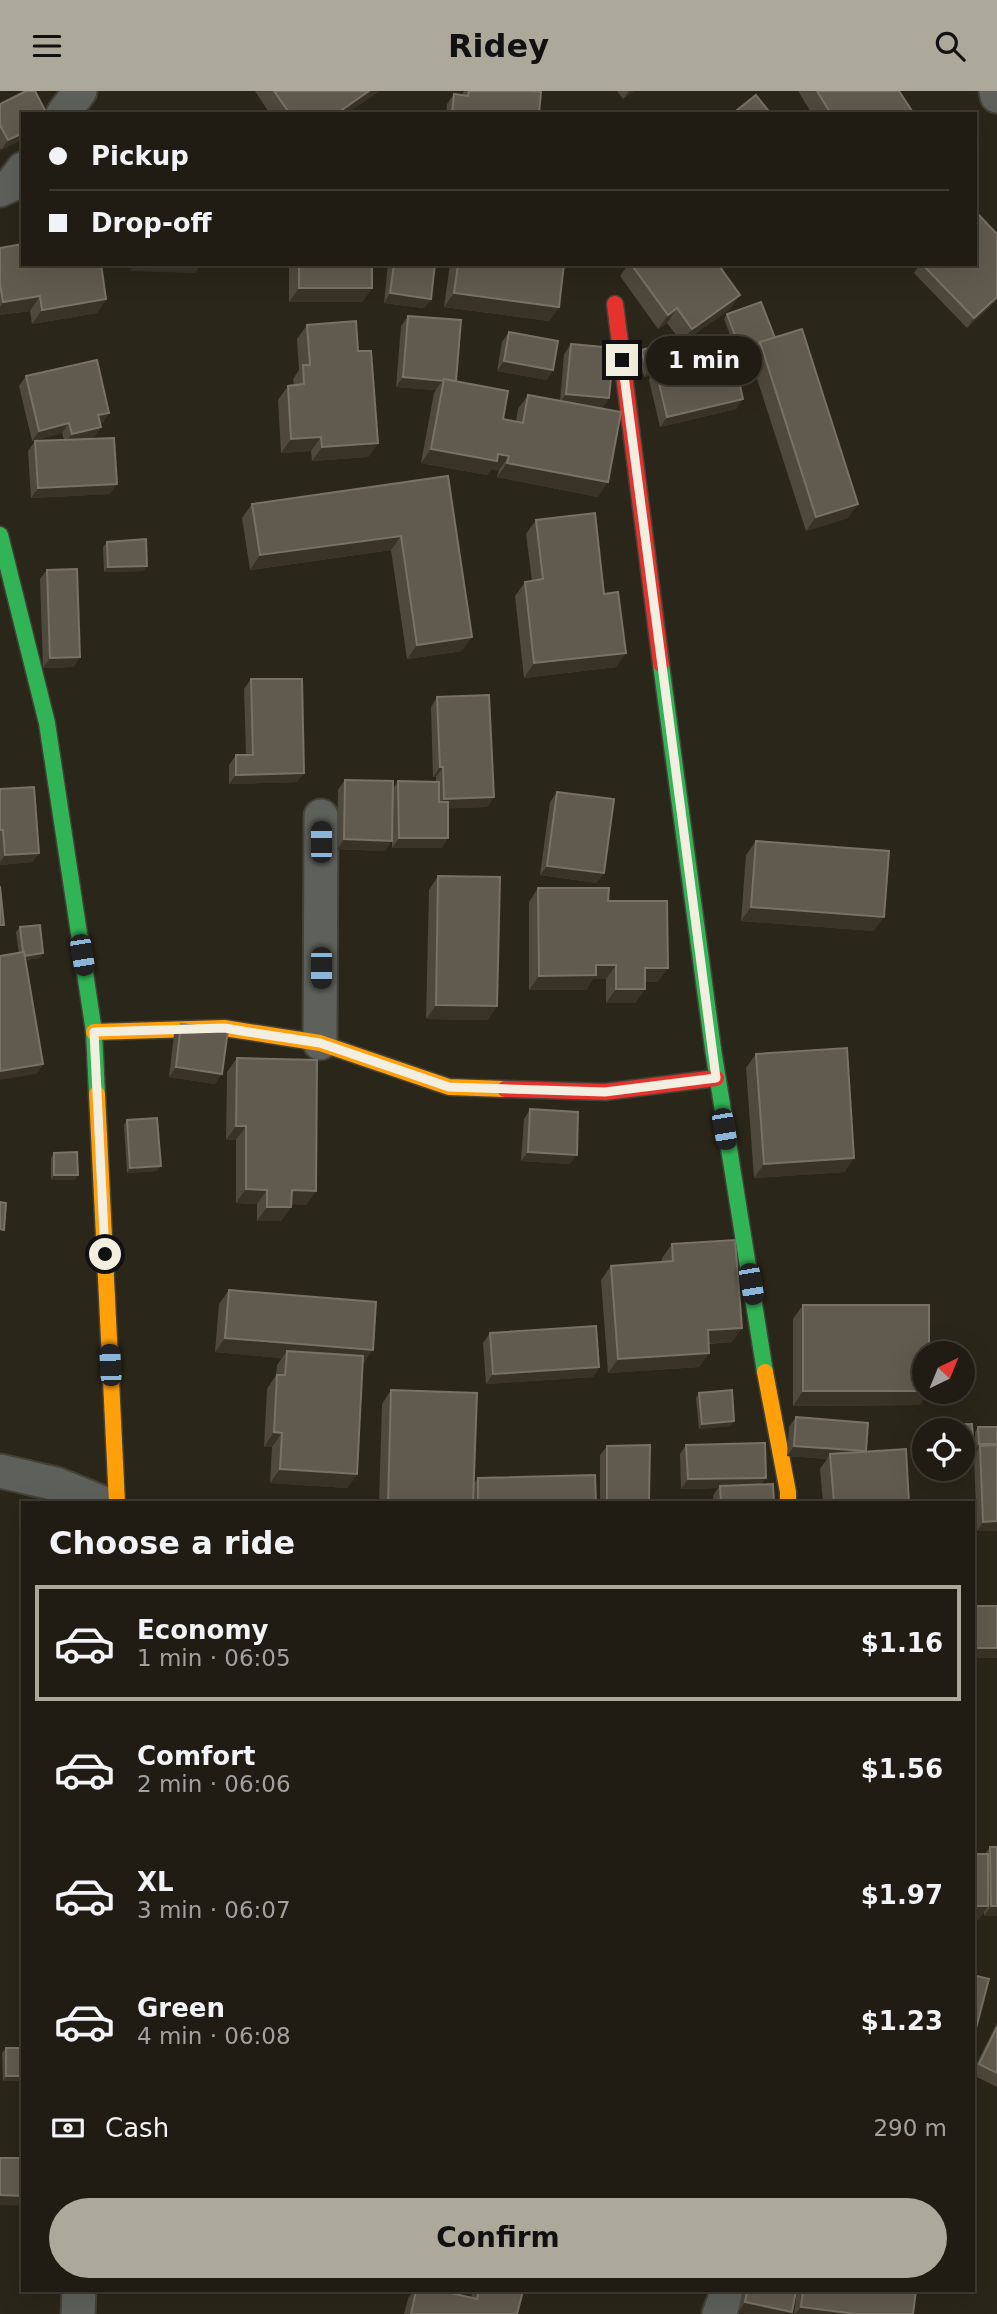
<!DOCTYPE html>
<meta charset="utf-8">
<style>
body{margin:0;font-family:"DejaVu Sans",sans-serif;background:#28251c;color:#f1f3f6;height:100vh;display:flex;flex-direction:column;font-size:26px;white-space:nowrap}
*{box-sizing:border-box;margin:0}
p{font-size:23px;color:#a2a1a0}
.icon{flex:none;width:38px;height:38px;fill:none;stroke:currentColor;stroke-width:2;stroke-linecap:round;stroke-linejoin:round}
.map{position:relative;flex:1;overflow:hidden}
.side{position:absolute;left:21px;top:1410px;width:954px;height:791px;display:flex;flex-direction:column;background:#201c13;border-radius:0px;box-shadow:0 7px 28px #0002,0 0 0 2px #3d3a33}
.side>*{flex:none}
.banner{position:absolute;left:21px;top:21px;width:956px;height:154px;border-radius:0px;box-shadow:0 7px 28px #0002,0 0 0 2px #3d3a33;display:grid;align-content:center;height:154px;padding:0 28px;background:#201c13}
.needle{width:46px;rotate:43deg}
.fabs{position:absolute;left:912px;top:1250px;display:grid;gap:14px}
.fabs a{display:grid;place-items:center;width:63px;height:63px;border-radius:50%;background:#201c13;box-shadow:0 7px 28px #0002,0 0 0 2px #3d3a33;font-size:35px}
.end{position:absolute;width:32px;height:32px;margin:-16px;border:9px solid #f3efe0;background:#111;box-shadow:0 0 0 4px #111}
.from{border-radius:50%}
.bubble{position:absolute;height:49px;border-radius:24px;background:#201c13;box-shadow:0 7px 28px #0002,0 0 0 2px #3d3a33;font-size:23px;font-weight:700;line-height:49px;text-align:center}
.car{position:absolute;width:21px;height:42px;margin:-21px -10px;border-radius:9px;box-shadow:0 0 5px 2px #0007;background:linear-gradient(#222 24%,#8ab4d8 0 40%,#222 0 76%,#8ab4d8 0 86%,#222 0)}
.banner b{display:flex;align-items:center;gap:24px;height:66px;font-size:26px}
.banner b+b{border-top:2px solid #3d3a33}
.banner i{width:18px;height:18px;background:#f1f3f6}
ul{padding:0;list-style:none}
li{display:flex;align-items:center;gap:21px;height:116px;margin:0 14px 10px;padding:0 14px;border:4px solid transparent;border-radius:0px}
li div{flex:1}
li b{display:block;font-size:26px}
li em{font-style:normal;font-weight:700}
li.active{border-color:#ada99a}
li>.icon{width:63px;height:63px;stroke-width:1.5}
h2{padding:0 28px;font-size:32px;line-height:84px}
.pay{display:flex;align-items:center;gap:18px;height:77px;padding:0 28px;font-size:26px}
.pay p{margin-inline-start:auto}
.action{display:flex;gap:14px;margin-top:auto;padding:14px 28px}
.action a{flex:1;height:80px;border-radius:42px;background:#ada99a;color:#111;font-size:28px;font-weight:700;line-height:80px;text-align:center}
header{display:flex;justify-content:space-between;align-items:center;height:91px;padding:0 28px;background:#ada99a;color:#111;font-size:32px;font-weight:700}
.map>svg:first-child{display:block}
</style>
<header><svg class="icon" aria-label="menu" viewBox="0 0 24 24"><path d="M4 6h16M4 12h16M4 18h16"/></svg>Ridey<svg class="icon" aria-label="search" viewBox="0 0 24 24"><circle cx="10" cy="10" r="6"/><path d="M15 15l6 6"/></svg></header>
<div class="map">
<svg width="997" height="2223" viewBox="0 0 997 2223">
<rect width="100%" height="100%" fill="#2a2619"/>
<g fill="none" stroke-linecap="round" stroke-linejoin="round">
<g stroke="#444137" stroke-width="37">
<g id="street">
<path d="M996,0L997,5"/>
<path d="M63,23L80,0"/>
<path d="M0,99L11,94L23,78"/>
<path d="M320,952L321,725"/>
<path d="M0,1380L56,1393L103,1412"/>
<path d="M78,2223L79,2200"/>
<path d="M719,2223L728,2200"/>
</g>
</g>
<g stroke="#444137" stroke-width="19">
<g id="fast">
<path d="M0,444L47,632L94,941L97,1003"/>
<path d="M661,573L713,958L765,1281"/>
</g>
</g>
<g stroke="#444137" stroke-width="19">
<g id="slow">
<path d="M94,941L224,937L320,952L449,996L505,998"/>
<path d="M97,1003L117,1412"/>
<path d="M765,1281L788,1401V1412"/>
</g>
</g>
<g stroke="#444137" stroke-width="19">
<g id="jam">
<path d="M615,213L661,573"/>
<path d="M505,998L605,1001L716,987"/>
</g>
</g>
<use href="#street" stroke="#5e605b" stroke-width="33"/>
<use href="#fast" stroke="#30b455" stroke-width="16"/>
<use href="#slow" stroke="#ff9f0a" stroke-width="16"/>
<use href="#jam" stroke="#e5322d" stroke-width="16"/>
</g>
<g fill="#4f483c">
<path d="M255,0H379L346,23H270Z"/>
<path d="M464,0H469L539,23H446L447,13L454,3L462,4Z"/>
<path d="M617,0H634L623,8Z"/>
<path d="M798,0H899L914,23H812Z"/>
<path d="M0,13L23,48L1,59L0,57Z"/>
<path d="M0,157L106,208L97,222L32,233L30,220L0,224Z"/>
<path d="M289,173H372V197L362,211H289Z"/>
<path d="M388,173H435L431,208L424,217L384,212Z"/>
<path d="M450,173H564L559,216L549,230L444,216Z"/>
<path d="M626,173H727L722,180L730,218L682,252L667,232L658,238L620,185L627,175Z"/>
<path d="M920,173H975L997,209L967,237L914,182Z"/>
<path d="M727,223L775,247L848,427L806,440L750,266L755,258L738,265L724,228Z"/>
<path d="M408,225L456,290L503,328L516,330L518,318L528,304L560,310L564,263L571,253L609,307L602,317L598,406L497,386L499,379L491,378L487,384L421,372L434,302L436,299L396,296L401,235Z"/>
<path d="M307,234L358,260L378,352L368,366L312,370L311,360L281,362L278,309L288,295L294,294L293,288L299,279L297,248Z"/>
<path d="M509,241L547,289L497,280L502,251Z"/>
<path d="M641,259L678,273L743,308L736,318L660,336L649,289L652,284L644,286L638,264Z"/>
<path d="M26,285L109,322L103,331L100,332L101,336L94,346L83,348L110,403L31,407L28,360L35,350L64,349L62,342L32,350L19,295Z"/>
<path d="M448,385L462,560L407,568L391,459L250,479L242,427L252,413Z"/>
<path d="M536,429L604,503L616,576L524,587L515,505L525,491L532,490L526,443Z"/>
<path d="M107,451L144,480L104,481L103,456Z"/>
<path d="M47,479L80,566L73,576L43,577L40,488Z"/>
<path d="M251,588L304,682L297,691L229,693V674L236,664H246L244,598Z"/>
<path d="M437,606L494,706L487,716L448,717L442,757H392V743L385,760L337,758L338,699L345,689L392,699L398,690L436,691V686H433L431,616Z"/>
<path d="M0,698L39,762L32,771L0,774Z"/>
<path d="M557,701L597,792L540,784L550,711Z"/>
<path d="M756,750L874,840L741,830L746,764Z"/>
<path d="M438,785L497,915L487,929L426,928L429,799Z"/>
<path d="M538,797L608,810L658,891H645V898L635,912H606V888H593L586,899H529V811Z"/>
<path d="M20,836L43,862L40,867L25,869L43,973L36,983L16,841Z"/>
<path d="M181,933L215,993L169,986L174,943Z"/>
<path d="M756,963L854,1067L844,1081L754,1087L746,977Z"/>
<path d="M237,967L316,1100L306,1114L291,1113V1116L281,1130H257V1113L236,1112V1049H226L227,981Z"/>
<path d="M530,1018L570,1073L521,1070L524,1028Z"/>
<path d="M127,1029L157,1080L127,1082L124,1034Z"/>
<path d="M54,1062L75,1089H51V1067Z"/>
<path d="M672,1153L732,1251L708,1253L709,1262L699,1276L608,1282L601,1189L611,1175L662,1171V1167Z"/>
<path d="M229,1199L363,1273L357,1383L347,1397L270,1392L272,1356H264L267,1298L276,1284L277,1274L282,1267L215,1261L219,1213Z"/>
<path d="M803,1214L920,1314L793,1315V1228Z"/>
<path d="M490,1242L599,1276L593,1286L486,1293L483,1252Z"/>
<path d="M391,1299L474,1392L478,1387L596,1412H379L382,1313Z"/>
<path d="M699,1302L731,1335L699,1338L696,1307Z"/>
<path d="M796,1326L865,1361L909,1412H823L820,1378L827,1368L787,1365L789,1336Z"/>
<path d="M978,1336H997V1440H977L974,1367L971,1371H962V1354L975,1363L978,1358H975V1341Z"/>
<path d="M686,1354L762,1393L774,1412H714L713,1405L718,1397L681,1398L680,1363Z"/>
<path d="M607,1355L647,1412H600V1364Z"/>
<path d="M990,1756H997V1825H984V1821L978,1829H973V1763H985Z"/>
<path d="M997,1932V1996L973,1984V1980Z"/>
<path d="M6,1957L23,1990H3L2,1962Z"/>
<path d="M413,2200H443L471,2206L473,2200H523L517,2223H404L408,2208Z"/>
<path d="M742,2200H796L792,2221L791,2223H747L738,2221Z"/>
<path d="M797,2200H912L913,2223H794Z"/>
</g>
<g fill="#393327">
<path d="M369,0H379L346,23H336Z"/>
<path d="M629,0H634L623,8Z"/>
<path d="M23,42V48L1,59L8,49Z"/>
<path d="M135,173H201L195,182L130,180Z"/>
<path d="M724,173H727L720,183V176Z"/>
<path d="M299,197H372L362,211H289Z"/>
<path d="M390,202L431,208L424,217L384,212Z"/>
<path d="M454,202L559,216L549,230L444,216Z"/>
<path d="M740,204L730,218L682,252L692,238Z"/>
<path d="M40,205L30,220L0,224V216L3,211Z"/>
<path d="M997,206V209L967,237L974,227Z"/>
<path d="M106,208L97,222L32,233L42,219Z"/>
<path d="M677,217L667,232L658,238L668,224Z"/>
<path d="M759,253L755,258L738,265L741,260Z"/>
<path d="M504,270L553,279L547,289L497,280Z"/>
<path d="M656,279L652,284L644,286L648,281Z"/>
<path d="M403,286L443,289L436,299L396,296Z"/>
<path d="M566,303L609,307L602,317L559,313Z"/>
<path d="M743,308L736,318L660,336L667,326Z"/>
<path d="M109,322L103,331L91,334L98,324Z"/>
<path d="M69,332L62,342L32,350L39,340Z"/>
<path d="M101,336L94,346L65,353L72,343Z"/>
<path d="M321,346L311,360L281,362L291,348Z"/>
<path d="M378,352L368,366L312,370L322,356Z"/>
<path d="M431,358L498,363L509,365L499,379L491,378L487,384L421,372Z"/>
<path d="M507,372L608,391L598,406L497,386Z"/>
<path d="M117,393L110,403L31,407L38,397Z"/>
<path d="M858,413L848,427L806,440L816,426Z"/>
<path d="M401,445L391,459L250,479L260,464Z"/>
<path d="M147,475L144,480L104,481L108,476Z"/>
<path d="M472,546L462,560L407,568L417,554Z"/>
<path d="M626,562L616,576L524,587L534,572Z"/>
<path d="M80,566L73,576L43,577L50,567Z"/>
<path d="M440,676H443L436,686H433Z"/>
<path d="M304,682L297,691L229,693L236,684Z"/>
<path d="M494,706L487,716L438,718L444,708Z"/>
<path d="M399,747H448L442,757H392Z"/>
<path d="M344,748L392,750L385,760L337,758Z"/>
<path d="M39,762L32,771L0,774V771L5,764Z"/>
<path d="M547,775L604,782L597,792L540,784Z"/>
<path d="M751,816L884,826L874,840L741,830Z"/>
<path d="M43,862L40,867L20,870L23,865Z"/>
<path d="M596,874H616L606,888H593L586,899H529L539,885Z"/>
<path d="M645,877H668L658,891H635Z"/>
<path d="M616,898H645L635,912H606Z"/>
<path d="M436,914L497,915L487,929L426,928Z"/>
<path d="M43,973L36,983L0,989V980Z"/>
<path d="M176,976L222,983L215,993L169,986Z"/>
<path d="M236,1035H246L236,1049H226Z"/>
<path d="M528,1061L577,1064L570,1073L521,1070Z"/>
<path d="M854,1067L844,1081L754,1087L764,1073Z"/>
<path d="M161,1075L157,1080L127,1082L130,1077Z"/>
<path d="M54,1084H78L75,1089H51Z"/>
<path d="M246,1098L267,1099L257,1113L236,1112Z"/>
<path d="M292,1099L316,1100L306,1114L282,1113Z"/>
<path d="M267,1116H291L281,1130H257Z"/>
<path d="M742,1237L732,1251L698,1253L708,1239Z"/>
<path d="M225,1247L373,1259L363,1273L287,1260L282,1267L215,1261Z"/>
<path d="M709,1262L699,1276L608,1282L618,1268Z"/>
<path d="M599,1276L593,1286L486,1293L493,1283Z"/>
<path d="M803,1300H929L920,1314L793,1315Z"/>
<path d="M734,1330L731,1335L699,1338L702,1333Z"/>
<path d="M274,1341L282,1342L272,1356H264Z"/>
<path d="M962,1349H973L970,1354H962Z"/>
<path d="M979,1353H997V1358L980,1355L978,1358H975Z"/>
<path d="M794,1355L866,1360L859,1370L830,1363L827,1368L787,1365Z"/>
<path d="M962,1366H975L971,1371H962Z"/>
<path d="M280,1378L357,1383L347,1397L270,1392Z"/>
<path d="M766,1387L759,1397L720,1395L718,1397L681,1398L688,1388Z"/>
<path d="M607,1409H649L647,1412H605Z"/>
<path d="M997,1430V1440H977L983,1431Z"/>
<rect x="973" y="1557" width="24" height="10"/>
<path d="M973,1815H988L978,1829H973Z"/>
<path d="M991,1815H997V1825H984Z"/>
<path d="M6,1985H23V1990H3Z"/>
<path d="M0,2104L23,2105V2115L0,2114Z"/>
<path d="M745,2211L792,2221L791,2223H747L738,2221Z"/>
<path d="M801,2216L856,2223H795Z"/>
</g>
<g fill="#615a4e" stroke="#787165" stroke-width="2">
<path d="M26,0H35L47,23H23V42L8,49L0,34V13Z"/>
<path d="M274,0H369L336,23H290Z"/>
<path d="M469,0H532L541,1L539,23H452L454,3L468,5Z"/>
<path d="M817,0H899L914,23H831Z"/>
<path d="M756,4L771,23H732Z"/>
<path d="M975,120L997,143V206L974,227L922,173H975Z"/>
<path d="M23,153V173H101L106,208L42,219L40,205L3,211L0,193V157Z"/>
<rect x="299" y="173" width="73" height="24"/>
<path d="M394,173H435L431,208L390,202Z"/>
<path d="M458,173H564L559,216L454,202Z"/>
<path d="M631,173H724L720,176L740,204L692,238L677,217L668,224Z"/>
<path d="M761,211L775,247L760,251L759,253L741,260L727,223Z"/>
<path d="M408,225L461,229L456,290L444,288V290L403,286Z"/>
<path d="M356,230L358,260H371L378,352L322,356L321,346L291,348L288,295L304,293L303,274H310L307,234Z"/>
<path d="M802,238L858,413L816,426L760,251Z"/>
<path d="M509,241L558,250L553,279L504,270Z"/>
<path d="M672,251L678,273L648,281L641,259Z"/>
<path d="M571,253L614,257L609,307L566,303Z"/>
<path d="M733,262L743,308L667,326L656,279Z"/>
<path d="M97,269L109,322L98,324L101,336L72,343L69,332L39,340L26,285Z"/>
<path d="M444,288L508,300L503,328L523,332L528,304L621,321L608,391L507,372L509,365L498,363L497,370L431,358Z"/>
<path d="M114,347L117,393L38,397L35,350Z"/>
<path d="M448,385L472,546L417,554L401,445L260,464L252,413Z"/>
<path d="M595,422L604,503L618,501L626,562L534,572L525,491L543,488L536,429Z"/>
<path d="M146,448L147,475L108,476L107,451Z"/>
<path d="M77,478L80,566L50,567L47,479Z"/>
<path d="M251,588H302L304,682L236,684V664H253Z"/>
<path d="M489,604L494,706L444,708L443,676H440L437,606Z"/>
<path d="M345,689L393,690L392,750L344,748Z"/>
<path d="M398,690L439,691V711H448V747H399Z"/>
<path d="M34,696L39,762L5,764L3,739H0V698Z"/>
<path d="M557,701L614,708L604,782L547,775Z"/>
<path d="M756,750L889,760L884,826L751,816Z"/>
<path d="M438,785L500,786L497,915L436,914Z"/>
<path d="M0,795L4,834H0Z"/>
<path d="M538,797H609L608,810H667L668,877H645V898H616V874H596V884L539,885Z"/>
<path d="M40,834L43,862L25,865L23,861L20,836Z"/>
<path d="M24,861L43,973L0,980V865Z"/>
<path d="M181,933L228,939L222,983L176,976Z"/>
<path d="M847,957L854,1067L764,1073L756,963Z"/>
<path d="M237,967L317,969L316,1100L292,1099L291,1116H267V1099L246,1098V1035H236Z"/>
<path d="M530,1018L578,1021L577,1064L528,1061Z"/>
<path d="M157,1027L161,1075L130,1077L127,1029Z"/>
<path d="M77,1061L78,1084H54V1062Z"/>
<path d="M0,1111L6,1112L4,1139L0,1138Z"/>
<path d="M735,1149L742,1237L708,1239L709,1262L618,1268L611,1175L673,1170L672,1153Z"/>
<path d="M229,1199L376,1211L373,1259L225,1247Z"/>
<path d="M803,1214H929V1262H924V1300H929H803Z"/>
<path d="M596,1235L599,1276L493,1283L490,1242Z"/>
<path d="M287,1260L363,1265L357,1383L280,1378L282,1342L274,1341L277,1284H285Z"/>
<path d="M391,1299L477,1302L473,1412H388Z"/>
<path d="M732,1299L734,1330L702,1333L699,1302Z"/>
<path d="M796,1326L868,1332L866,1360L794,1355Z"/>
<path d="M972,1333L973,1349H962V1339H933L932,1334Z"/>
<path d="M978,1336H997V1353H979Z"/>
<path d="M765,1352L766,1387L688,1388L686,1354Z"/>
<path d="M650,1354L649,1409H607V1355Z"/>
<path d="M962,1354H974L975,1366H962Z"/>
<path d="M997,1354V1430L983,1431L980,1355Z"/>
<path d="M906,1358L909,1412H834L830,1363Z"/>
<path d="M595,1384L596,1412H478V1387Z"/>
<path d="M773,1393L774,1412H721L720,1395Z"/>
<rect x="973" y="1515" width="24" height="42"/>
<path d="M990,1756H997V1815H991Z"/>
<rect x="973" y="1763" width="15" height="52"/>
<path d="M973,1884L989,1888L974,1945L973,1944Z"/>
<path d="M997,1936V1982L979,1973Z"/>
<rect x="6" y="1957" width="17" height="28"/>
<path d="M0,2067H23V2105L0,2104Z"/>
<path d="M416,2200H443L477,2208L479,2200H523L517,2223H411Z"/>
<path d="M747,2200H796L792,2221L745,2211Z"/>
<path d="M803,2200H916L913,2223H856L801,2216Z"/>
</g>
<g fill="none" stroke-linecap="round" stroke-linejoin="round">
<path stroke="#f3efe0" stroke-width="9" d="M105,1163L94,941L225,937L248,941L320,952L449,996L605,1001L716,987L622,269"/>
</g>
</svg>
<div class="fabs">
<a><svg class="needle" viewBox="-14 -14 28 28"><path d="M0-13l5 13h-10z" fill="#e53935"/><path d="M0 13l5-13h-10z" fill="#a2a1a0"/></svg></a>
<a><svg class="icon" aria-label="locate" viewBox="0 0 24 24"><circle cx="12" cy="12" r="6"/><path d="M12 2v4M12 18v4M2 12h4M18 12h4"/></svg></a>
</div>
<i class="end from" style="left:105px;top:1163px"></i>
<i class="end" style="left:622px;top:269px"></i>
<div class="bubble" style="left:646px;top:245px;width:116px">1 min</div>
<i class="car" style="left:321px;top:751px;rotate:0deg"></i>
<i class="car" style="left:82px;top:864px;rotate:171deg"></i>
<i class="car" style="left:321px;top:877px;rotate:180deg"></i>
<i class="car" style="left:724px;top:1038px;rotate:170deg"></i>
<i class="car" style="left:751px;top:1193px;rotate:170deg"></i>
<i class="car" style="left:110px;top:1274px;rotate:357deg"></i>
<div class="banner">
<b><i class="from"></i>Pickup</b>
<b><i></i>Drop-off</b>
</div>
<section class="side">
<h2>Choose a ride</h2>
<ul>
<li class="active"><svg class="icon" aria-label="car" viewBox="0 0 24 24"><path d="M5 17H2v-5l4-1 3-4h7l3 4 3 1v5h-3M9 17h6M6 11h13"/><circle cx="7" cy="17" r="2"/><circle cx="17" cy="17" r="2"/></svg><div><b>Economy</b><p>1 min · 06:05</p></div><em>$1.16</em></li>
<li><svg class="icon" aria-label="car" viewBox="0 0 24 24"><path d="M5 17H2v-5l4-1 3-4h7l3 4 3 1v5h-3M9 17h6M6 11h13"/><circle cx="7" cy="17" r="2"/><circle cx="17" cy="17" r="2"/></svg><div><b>Comfort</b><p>2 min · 06:06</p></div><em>$1.56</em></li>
<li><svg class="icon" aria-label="car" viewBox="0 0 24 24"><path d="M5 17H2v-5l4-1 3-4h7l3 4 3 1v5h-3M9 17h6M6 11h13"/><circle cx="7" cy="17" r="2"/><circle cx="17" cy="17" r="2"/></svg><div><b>XL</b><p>3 min · 06:07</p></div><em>$1.97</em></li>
<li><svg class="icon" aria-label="car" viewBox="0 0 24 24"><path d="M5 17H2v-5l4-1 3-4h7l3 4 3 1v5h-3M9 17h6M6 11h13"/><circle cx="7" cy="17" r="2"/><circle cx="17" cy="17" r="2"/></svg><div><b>Green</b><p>4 min · 06:08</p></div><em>$1.23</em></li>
</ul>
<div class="pay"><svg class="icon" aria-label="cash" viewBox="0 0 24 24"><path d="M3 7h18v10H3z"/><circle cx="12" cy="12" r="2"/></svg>Cash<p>290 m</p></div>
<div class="action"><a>Confirm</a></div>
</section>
</div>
